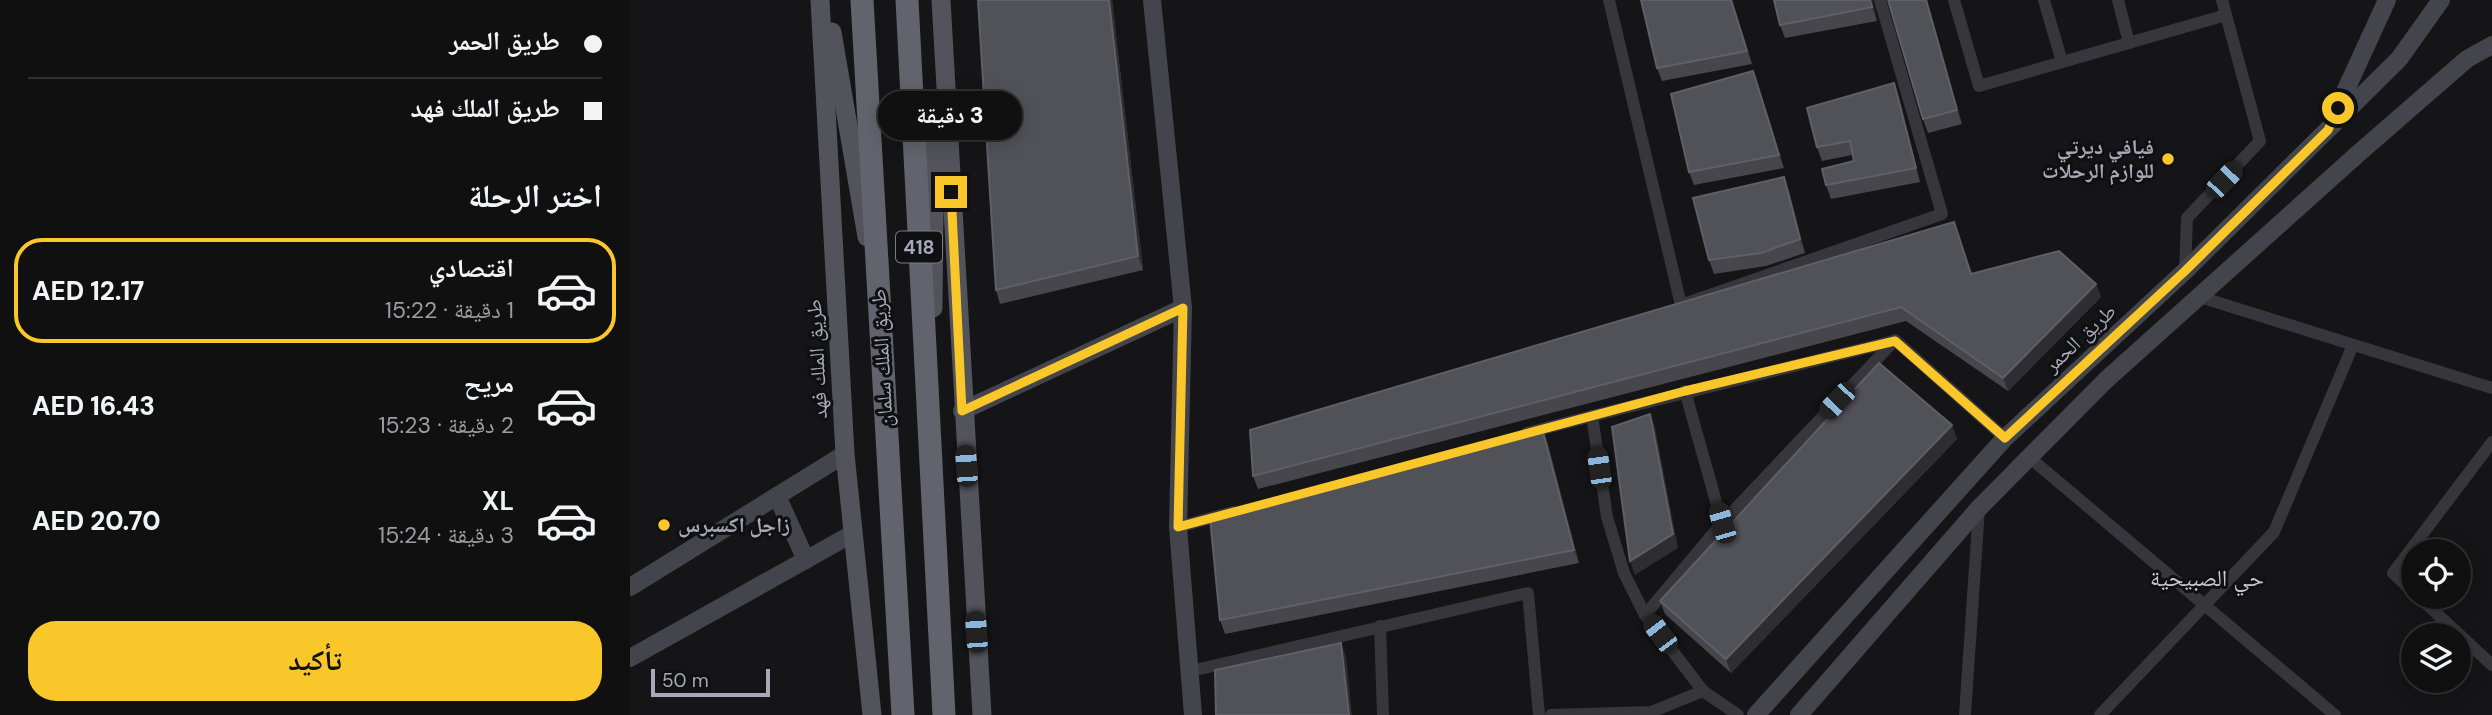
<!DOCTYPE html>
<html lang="ar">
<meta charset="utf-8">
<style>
body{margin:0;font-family:"DM Sans","Noto Naskh Arabic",sans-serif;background:#1e1e1f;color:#f1f3f6;direction:rtl;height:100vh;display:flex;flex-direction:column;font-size:26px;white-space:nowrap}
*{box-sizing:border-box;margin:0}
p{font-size:23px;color:#9c9d9f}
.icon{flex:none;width:38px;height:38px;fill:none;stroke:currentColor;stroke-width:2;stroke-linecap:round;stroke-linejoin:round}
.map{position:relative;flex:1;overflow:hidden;direction:ltr}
.drawer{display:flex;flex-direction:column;background:#101011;width:630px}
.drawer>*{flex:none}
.top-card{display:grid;align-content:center;height:154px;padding:0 28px;background:#101011}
.fabs{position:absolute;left:1771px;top:539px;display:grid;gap:14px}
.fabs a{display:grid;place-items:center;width:70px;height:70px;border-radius:50%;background:#101011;box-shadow:0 4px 18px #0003,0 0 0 2px #303031;font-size:35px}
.scale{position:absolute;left:21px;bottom:18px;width:119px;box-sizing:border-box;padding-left:7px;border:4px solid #a6aab8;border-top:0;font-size:19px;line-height:24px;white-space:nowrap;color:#a6aab8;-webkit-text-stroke:5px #101012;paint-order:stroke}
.end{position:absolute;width:32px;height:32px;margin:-16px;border:9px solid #fac72a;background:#111;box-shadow:0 0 0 4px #111}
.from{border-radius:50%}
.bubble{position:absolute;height:49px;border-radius:24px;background:#101011;box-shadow:0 4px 18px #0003,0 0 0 2px #303031;font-size:23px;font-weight:800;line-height:49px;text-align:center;direction:rtl}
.car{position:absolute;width:21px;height:42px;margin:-21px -10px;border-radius:9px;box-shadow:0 0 5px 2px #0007;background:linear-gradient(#222 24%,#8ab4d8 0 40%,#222 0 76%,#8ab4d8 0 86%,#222 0)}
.top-card b{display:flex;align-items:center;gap:24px;height:66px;font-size:26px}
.top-card b+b{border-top:2px solid #303031}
.top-card i{width:18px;height:18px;background:#f1f3f6}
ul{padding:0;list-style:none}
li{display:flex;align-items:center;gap:21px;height:105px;margin:0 14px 10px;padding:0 14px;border:4px solid transparent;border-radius:28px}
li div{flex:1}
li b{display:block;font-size:26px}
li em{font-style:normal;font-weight:800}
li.on{border-color:#fac72a}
li>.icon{width:63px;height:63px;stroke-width:1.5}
h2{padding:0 28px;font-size:32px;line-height:84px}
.button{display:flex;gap:14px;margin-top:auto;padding:14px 28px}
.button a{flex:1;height:80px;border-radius:28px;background:#fac72a;color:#111;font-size:28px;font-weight:800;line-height:80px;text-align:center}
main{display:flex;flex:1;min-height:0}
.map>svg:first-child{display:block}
</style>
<main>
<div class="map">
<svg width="1862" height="715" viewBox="0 0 1862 715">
<rect width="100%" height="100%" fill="#151517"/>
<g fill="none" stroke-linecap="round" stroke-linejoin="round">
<g stroke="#36363c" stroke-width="12">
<path d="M979,0L1051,305L1312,214L1250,0"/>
<path d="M1324,0L1349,86L1596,15"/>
<path d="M1414,0L1432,62"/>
<path d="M1488,0L1499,43"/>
<path d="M1555,271L1557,218L1630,141L1592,0"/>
<path d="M1570,297L1862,388"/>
<path d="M1055,391L1092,523"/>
<path d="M962,416L1264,341"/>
<path d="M897,433L962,416L977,517L994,573L1015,615L1073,691L1108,715"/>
<path d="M1399,457L1705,715"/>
<path d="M548,527L603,512"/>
<path d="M1783,592L1763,573L1862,442"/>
<path d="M1789,597L1862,665"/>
<path d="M1015,615L1092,523L1265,340L1375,438"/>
<path d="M750,626L753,715"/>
<path d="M561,671L898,593L909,715"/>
<path d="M921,715L1021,712L1073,691"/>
<path d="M1335,715L1349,508"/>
<path d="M1470,715L1644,532L1723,345"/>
</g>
<g stroke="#44454c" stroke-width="18">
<path d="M1703,118L1757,0"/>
<path d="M553,308L548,527L563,715"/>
<path d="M332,411L553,308L522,0"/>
<path d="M147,496L176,560"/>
<path d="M0,587L215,454"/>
<path d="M0,658L222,534"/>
<path d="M1126,715L1375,438L1555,271L1769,59L1811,0"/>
<path d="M1169,715L1349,508L1476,380L1730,152L1837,59L1862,45"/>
</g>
<g stroke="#52535b" stroke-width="19">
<path d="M190,0L215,454L242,715"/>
<path d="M311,0L352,715"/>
<path d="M202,32L237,237"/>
<path d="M303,308L305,111"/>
</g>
<g stroke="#62646d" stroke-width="23">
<path d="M232,0L273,715"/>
<path d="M277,0L314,715"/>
</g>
</g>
<g fill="#46464c">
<path d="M348,0H482L513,270L370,304L366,290Z"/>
<path d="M1011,0H1102L1122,64L1032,81L1027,68Z"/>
<path d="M1144,0H1242L1247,21L1155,38L1150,25Z"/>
<path d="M1297,0L1332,124L1298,133L1293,119Z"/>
<path d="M1128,84L1154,168L1064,185L1059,172Z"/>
<path d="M1269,97L1290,182L1201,199L1196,185L1224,161L1222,155L1192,161L1187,147Z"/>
<path d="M1159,191L1175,253L1136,266L1084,274L1079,260Z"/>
<path d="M1341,274L1466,284L1471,297L1378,391L1276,321L628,489L623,476Z"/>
<path d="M1327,439L1101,673L1035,614L1030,601Z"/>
<path d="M917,441L949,563L595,634L590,620Z"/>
</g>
<g fill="#2e2e32">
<path d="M479,0H482L513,270L508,256Z"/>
<path d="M1240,0H1242L1247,21L1242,7Z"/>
<path d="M1296,0H1297L1332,124L1327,110Z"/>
<path d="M1123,71L1128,84L1154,168L1149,155Z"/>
<path d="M1264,83L1269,97L1290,182L1286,168Z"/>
<path d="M1154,177L1159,191L1175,253L1170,239Z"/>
<path d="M1466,284L1471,297L1378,391L1373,378Z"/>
<path d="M1020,414L1025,427L1048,548L1005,575L1000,561Z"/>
<path d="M1322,425L1327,439L1101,673L1096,659Z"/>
<path d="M912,428L917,441L949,563L944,550Z"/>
<path d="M711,643L716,657L722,715H719Z"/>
</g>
<g fill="#515158" stroke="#5e5f67" stroke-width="2">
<path d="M348,0H479L508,256L366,290Z"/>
<path d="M1011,0H1101L1117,51L1027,68Z"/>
<path d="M1144,0H1240L1242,7L1150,25Z"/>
<path d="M1258,0H1296L1327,110L1293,119Z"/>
<path d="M1123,71L1149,155L1059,172L1041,94Z"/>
<path d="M1264,83L1286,168L1196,185L1192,169L1224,161L1220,141L1187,147L1177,108Z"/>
<path d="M1154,177L1170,239L1131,253L1079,260L1063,198Z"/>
<path d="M1324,222L1341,274L1429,251L1466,284L1373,378L1271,307L623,476L620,430Z"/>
<path d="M1249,363L1322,425L1096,659L1030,601Z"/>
<path d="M1020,414L1043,534L1000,561L982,427Z"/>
<path d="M912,428L944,550L590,620L580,518Z"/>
<path d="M711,643L719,715H586L585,670Z"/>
</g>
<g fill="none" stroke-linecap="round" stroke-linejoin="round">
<path stroke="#fac72a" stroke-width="9" d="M321,192L332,411L553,308L548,527L1055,391L1265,341L1375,438L1555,271L1698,130L1708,108"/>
</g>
<g fill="#fac72a" stroke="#101012" stroke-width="2.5">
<circle cx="1538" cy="159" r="7"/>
<circle cx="34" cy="525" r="7"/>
</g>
<g text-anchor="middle" stroke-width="6" stroke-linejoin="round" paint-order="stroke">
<rect fill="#101012" stroke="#797c86" stroke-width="2" x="266" y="231.5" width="46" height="31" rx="5"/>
<g font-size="19" font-weight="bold" fill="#a6aab8">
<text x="289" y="254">418</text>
</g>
<g font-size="21" font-weight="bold" fill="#a6aab8" stroke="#101012" text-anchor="end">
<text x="1524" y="154">فيافي ديرتي<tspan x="1524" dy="24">للوازم الرحلات</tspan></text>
<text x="48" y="532" text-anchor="start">زاجل اكسبرس</text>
</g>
<g font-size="21" fill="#a6aab8" stroke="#101012">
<text transform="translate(1450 338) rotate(-43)" y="7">طريق الحمر</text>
<text transform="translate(252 358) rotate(-93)" y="7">طريق الملك سلمان</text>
<text transform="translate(187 359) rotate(-93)" y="7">طريق الملك فهد</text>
</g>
<g font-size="23" fill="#c7cad4" stroke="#101012">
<text x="1577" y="586">حي الصبيحية</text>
</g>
</g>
</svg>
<div class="fabs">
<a><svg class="icon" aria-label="locate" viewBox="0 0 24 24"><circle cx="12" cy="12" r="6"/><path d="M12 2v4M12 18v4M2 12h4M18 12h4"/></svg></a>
<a><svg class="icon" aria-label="layers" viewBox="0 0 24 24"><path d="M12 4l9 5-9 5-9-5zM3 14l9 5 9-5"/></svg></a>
</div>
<div class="scale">50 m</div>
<i class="end from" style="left:1708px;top:108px"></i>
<i class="end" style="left:321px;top:192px"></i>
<div class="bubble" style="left:248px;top:91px;width:144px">3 دقيقة</div>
<i class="car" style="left:1594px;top:180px;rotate:44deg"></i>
<i class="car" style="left:1207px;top:401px;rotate:223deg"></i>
<i class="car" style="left:336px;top:466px;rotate:356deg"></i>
<i class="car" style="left:969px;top:468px;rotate:352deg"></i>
<i class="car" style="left:1092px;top:523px;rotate:344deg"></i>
<i class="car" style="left:346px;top:632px;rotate:356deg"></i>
<i class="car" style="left:1030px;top:634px;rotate:323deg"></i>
</div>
<section class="drawer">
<div class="top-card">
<b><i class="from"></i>طريق الحمر</b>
<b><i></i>طريق الملك فهد</b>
</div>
<h2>اختر الرحلة</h2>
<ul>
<li class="on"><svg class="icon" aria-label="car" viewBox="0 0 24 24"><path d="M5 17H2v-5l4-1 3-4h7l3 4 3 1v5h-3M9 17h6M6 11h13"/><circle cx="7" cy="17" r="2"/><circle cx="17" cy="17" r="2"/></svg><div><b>اقتصادي</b><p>1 دقيقة · 15:22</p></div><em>AED 12.17</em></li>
<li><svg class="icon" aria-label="car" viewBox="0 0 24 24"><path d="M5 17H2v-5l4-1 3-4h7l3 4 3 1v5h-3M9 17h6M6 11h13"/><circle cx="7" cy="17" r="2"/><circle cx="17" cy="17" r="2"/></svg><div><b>مريح</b><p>2 دقيقة · 15:23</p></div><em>AED 16.43</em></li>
<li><svg class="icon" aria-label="car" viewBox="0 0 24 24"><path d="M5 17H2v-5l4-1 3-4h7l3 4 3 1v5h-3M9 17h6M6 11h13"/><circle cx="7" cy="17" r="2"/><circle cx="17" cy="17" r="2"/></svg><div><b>XL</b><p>3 دقيقة · 15:24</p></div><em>AED 20.70</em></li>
</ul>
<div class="button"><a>تأكيد</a></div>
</section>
</main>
